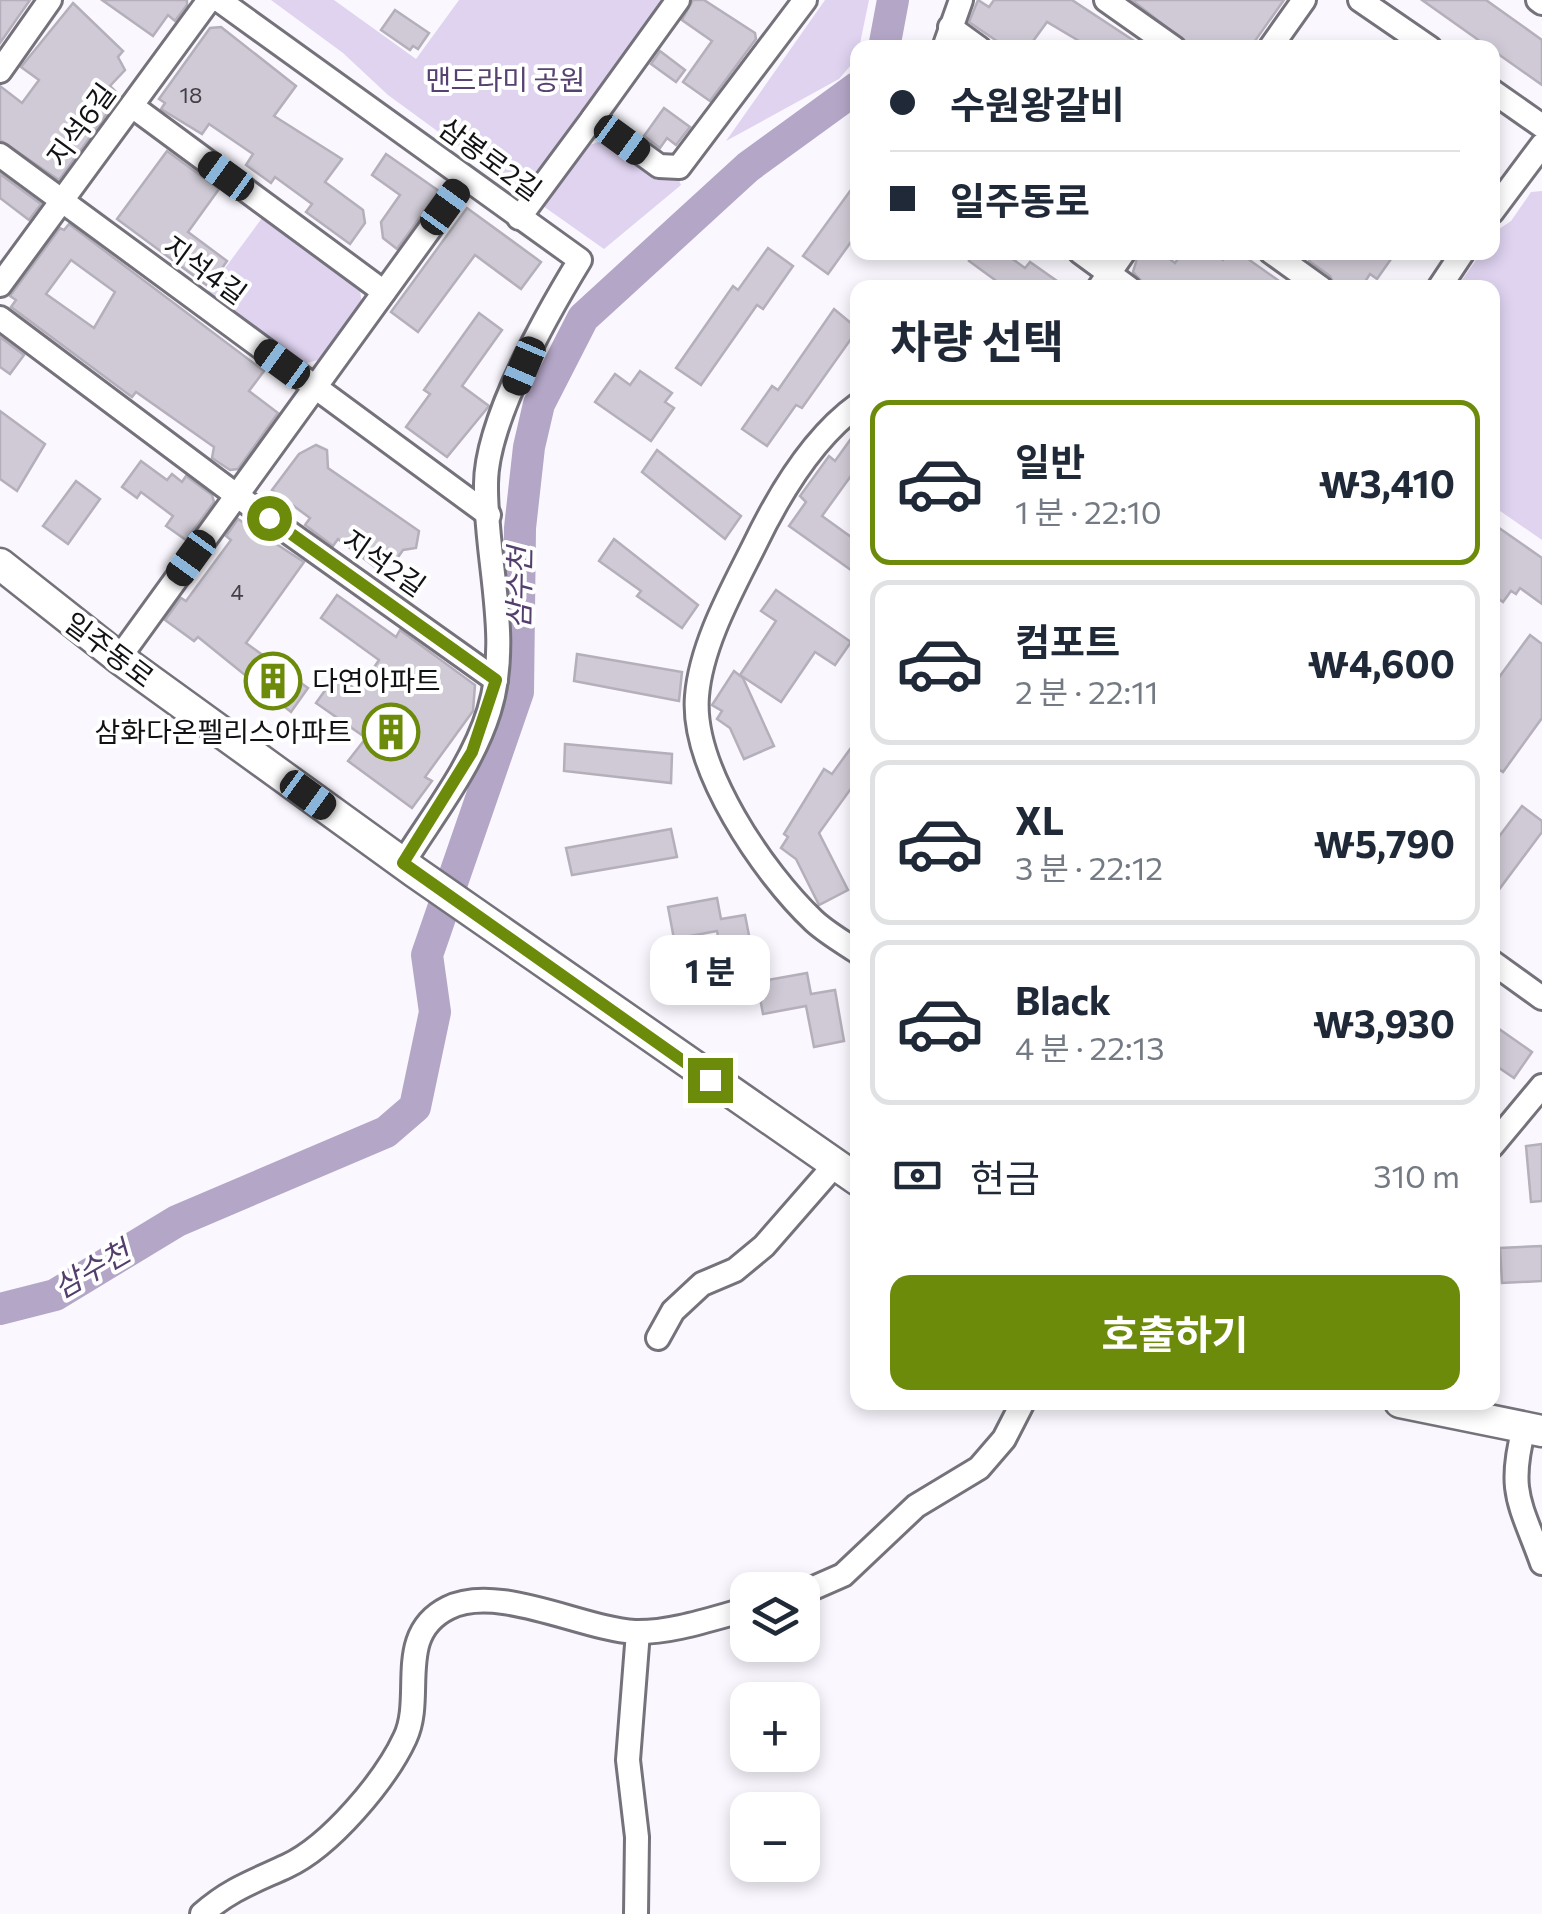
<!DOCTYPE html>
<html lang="ko">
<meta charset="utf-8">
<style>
body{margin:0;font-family:Commissioner,"Noto Sans KR",sans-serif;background:#f2f2f3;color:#1f2937;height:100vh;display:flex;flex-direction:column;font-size:38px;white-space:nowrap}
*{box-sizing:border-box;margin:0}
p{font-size:32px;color:#747a83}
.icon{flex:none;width:55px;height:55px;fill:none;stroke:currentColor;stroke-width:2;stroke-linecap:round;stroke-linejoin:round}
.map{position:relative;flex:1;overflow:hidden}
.drawer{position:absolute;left:850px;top:280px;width:650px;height:1130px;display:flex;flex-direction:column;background:#fff;border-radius:20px;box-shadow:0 5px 15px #0003}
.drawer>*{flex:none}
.top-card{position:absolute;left:850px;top:40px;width:650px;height:220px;border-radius:20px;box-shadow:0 5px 15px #0003;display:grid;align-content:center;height:220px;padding:0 40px;background:#fff}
.buttons{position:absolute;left:730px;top:1572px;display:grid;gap:20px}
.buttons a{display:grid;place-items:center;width:90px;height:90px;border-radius:20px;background:#fff;box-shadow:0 5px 15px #0003;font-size:50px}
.end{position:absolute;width:45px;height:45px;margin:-22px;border:12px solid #6c8b0a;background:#fff;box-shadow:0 0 0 5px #fff}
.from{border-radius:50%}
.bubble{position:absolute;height:70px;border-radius:20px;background:#fff;box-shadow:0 5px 15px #0003;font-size:32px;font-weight:700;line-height:70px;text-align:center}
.car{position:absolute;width:30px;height:60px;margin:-30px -15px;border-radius:12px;box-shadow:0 0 8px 2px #0007;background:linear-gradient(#222 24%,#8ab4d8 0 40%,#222 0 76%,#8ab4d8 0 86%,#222 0)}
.top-card b{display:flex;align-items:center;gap:35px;height:95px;font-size:38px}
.top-card b+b{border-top:2px solid #e0e1e3}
.top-card i{width:25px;height:25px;background:#1f2937}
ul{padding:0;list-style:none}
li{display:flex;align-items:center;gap:30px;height:165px;margin:0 20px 15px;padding:0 20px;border:5px solid #e0e1e3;border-radius:20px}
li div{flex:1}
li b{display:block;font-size:38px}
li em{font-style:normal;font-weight:700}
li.active{border-color:#6c8b0a}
li>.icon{width:90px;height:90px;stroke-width:1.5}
h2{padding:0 40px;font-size:45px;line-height:120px}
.pay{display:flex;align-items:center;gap:25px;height:110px;padding:0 40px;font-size:38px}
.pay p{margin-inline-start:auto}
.action{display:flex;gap:20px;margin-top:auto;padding:20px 40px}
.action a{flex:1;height:115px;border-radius:20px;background:#6c8b0a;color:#fff;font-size:40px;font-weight:700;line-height:115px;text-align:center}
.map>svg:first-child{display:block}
</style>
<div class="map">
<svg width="1542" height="1914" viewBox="0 0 1542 1914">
<rect width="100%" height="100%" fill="#faf8fe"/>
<g fill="#dfd3f0">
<path d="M271,0H334L416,59L459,0H663L522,193L388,95L343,53Z"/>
<path d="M825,0H869L857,58L839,79L726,141Z"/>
<path d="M602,141L656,180H679L681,185L604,249L543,206L589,145Z"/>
<path d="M1542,191V540L1493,506L1492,288L1457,287L1481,253L1492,252L1496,231L1511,221L1531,192Z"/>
<path d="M262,218L360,290L362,306L322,359L303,364L206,294Z"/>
</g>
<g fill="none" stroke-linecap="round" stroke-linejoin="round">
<g stroke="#b4a6c7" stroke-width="32">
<path d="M884,48L893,0"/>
<path d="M0,1309L55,1295L177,1221L386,1132L415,1107L435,1012L427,955L518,692L520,528L529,447L539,404L583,318L748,167L858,87"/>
</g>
</g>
<g fill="#cfcad5" stroke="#b4afba" stroke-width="2.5" fill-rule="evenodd">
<path d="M0,0H30L0,43Z"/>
<path d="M102,0H187V5L175,21L168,15L153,36Z"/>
<path d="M693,0H704L755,33L756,39L710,101L683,82L712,41L682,20Z"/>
<path d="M978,0L989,7L994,0H1072L1145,48H1091L1047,22L1028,48H1007L969,22Z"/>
<path d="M1132,0H1284L1250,48H1193Z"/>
<path d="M1422,0H1486L1542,40V85Z"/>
<path d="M73,3L123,51L118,57L125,70L110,86L120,96L59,180L0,140V86L22,103L39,80L21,67Z"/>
<path d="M395,10L429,33L418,49L413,46L410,50L381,30Z"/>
<path d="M221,27L296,86L274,116L342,159L325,182L363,210L365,223L350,244L306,212L312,204L275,177L271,183L246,165L253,154L209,124L202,134L161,109L165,103L159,99L210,28Z"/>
<path d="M660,51L685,70L676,82L651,64Z"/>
<path d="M664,108L690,127L676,145L667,138L660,148L644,136Z"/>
<path d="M167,151L219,189L188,232L227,261L209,287L117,219Z"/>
<path d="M386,154L439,191L397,249L383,238L381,222L400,195L372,175Z"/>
<path d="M0,174L41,204L29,220L0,198Z"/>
<path d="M858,180V232L828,274L803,256Z"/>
<path d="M467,208L541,262L521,289L475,255L418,332L391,312Z"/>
<path d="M69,224L264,371L249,391L278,413L238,469L230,470L212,458L214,447L136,392L132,397L11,307L16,300L10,296L60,228L64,230ZM71,260L115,292L94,328L46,294Z"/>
<path d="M768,248L793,266L763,309L757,305L701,385L676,368L733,286L738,290Z"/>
<path d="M975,252H1003L1025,268L1030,262L1067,288H1006L969,261Z"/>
<path d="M1139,252H1160L1175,263L1183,252H1212L1223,260L1228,252H1253L1248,259L1289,288H1148L1133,272Z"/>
<path d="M1315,252H1396L1377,279L1370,274L1361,288H1336L1330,276L1309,261Z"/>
<path d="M834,309L858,329L802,408L796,405L767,446L742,429L772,386L778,390Z"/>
<path d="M479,313L502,330L462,386L489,406L447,457L406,427L430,394L424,390Z"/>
<path d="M0,337L24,355L10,374L0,367Z"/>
<path d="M640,371L672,393L665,402L674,408L651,441L595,402L615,374L630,385Z"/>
<path d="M0,411L45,444L17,491L0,479Z"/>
<path d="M858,429V466L822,516L858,542V575L789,526L806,502L800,496L829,456L835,461Z"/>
<path d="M316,445L327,450L328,468L419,531L416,548L403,550L394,563L384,555L375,567L338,539L333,546L305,525L310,518L272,490L299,454Z"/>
<path d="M657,450L741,516L725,539L642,472Z"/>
<path d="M141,461L167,480L172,474L182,482L186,476L212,495L214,502L186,540L166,526L173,516L141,492L137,498L122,487Z"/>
<path d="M76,481L100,499L68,544L43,526Z"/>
<path d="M238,519L304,562L246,643L308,688L291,712L198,637L194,641L165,620L181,598L186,601L231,540L226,536Z"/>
<path d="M1492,523L1542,558V604L1520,588L1516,594L1511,591L1503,602L1492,594Z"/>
<path d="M614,539L698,605L682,628L637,596L641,591L599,561Z"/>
<path d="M776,590L851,642L835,665L815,652L781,702L740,675L776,621L761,611Z"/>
<path d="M337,595L396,637L400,630L475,685L473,711L425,777L432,781L412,808L348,761L366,738L316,703L336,675L358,691L379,660L321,618Z"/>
<path d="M1530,635L1542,644V718L1503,772L1492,765V687Z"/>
<path d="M577,654L682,672L679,701L574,681Z"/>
<path d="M734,671L743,678L774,746L744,759L730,728L717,719L722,711L712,705Z"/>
<path d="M858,738V790L852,787L819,833L848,890L819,905L796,859L781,848L788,837L784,834L824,769L832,774Z"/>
<path d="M565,744L672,754L671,783L564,771Z"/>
<path d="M1522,806L1542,821V832L1492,899V846Z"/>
<path d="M671,829L677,857L572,875L566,848Z"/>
<path d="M717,898L721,919L745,915L755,966L725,972L717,931L674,939L668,907Z"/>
<path d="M807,973L811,994L835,990L844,1041L814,1047L806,1006L763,1014L757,982Z"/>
<path d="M1492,1024L1532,1052L1514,1078L1492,1063Z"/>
<path d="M1542,1144V1201L1531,1202L1526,1146Z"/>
<path d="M1542,1246V1281L1502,1283L1500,1248Z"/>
</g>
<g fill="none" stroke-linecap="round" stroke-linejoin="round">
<g stroke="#75727b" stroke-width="28">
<g id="minor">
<path d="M219,0L580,260C547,314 486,421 486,484C485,559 512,638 489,711C472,766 433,815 403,863"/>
<path d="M1106,0L1174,48"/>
<path d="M1360,0L1430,48"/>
<path d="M1538,0L1542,3"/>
<path d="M950,27L979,48"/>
<path d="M944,48L961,0"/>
<path d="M1270,48L1304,0"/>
<path d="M0,71L50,0"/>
<path d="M1492,91L1542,126"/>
<path d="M132,106L384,292"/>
<path d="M593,118L678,0"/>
<path d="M0,155L489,515"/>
<path d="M1492,212L1542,145"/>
<path d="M519,218L593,118L659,166L679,167L805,0"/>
<path d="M1080,252L1129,288"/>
<path d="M1271,252L1321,288"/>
<path d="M0,285L209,0"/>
<path d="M1099,288L1124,252"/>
<path d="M1439,288L1463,252"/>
<path d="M0,318L236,495L496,680"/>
<path d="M858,405C812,438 778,496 754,546C732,590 701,645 697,696C691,767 763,873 814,921C827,933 843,942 858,952"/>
<path d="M119,658L466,179"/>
<path d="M1492,962L1542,998"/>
<path d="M1492,1146L1542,1086"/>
<path d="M658,1338L673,1311L702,1284L735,1270L764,1246L833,1167"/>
<path d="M1524,1428C1507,1493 1521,1504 1542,1563"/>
<path d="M802,1593L843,1575L916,1506L979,1468L1004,1439L1023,1402"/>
<path d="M202,1914C230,1889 255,1881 287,1866C330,1846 385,1781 405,1738C425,1696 394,1635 448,1608C497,1583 582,1629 635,1632C671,1633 714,1618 748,1609"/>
<path d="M636,1914L637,1837L628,1760L638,1632"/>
</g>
</g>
<g stroke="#75727b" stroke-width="35">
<g id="major">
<path d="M0,564L119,658L415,872L858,1180"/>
<path d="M1400,1402L1542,1431"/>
</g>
</g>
<use href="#minor" stroke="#fff" stroke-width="22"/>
<use href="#major" stroke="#fff" stroke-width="30"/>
</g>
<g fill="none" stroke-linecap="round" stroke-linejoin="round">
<path stroke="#6c8b0a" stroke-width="12" d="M269,518L496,680L472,752L403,863L710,1080"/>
</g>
<defs>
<g id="building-ring" transform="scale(2.875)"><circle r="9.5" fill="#fff" stroke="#6c8b0a" stroke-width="1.5"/><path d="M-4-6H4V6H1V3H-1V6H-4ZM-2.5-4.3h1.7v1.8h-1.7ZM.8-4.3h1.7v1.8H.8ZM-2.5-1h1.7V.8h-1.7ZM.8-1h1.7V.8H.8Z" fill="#6c8b0a"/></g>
</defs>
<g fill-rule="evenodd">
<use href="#building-ring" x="273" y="681"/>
<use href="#building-ring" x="391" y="732"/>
</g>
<g text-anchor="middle" stroke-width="8" stroke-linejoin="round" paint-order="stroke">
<g font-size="22" fill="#413f45">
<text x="191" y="103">18</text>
<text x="237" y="600">4</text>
</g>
<g font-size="28" fill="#564170" stroke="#fff">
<text x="505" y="90">맨드라미 공원</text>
</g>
<g font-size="28" fill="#121115" stroke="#fff">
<text transform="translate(81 125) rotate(-54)" y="10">지석6길</text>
<text transform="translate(490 159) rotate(36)" y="10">삼봉로2길</text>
<text transform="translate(205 270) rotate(36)" y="10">지석4길</text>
<text transform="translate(384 563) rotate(35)" y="10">지석2길</text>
<text transform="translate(109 650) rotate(37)" y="10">일주동로</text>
</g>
<g font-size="28" fill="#121115" stroke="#fff" text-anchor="start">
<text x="312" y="691">다연아파트</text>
<text x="352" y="742" text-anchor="end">삼화다온펠리스아파트</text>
</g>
<g font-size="30" font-style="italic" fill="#533e6d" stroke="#fff">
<text transform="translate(520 588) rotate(-89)" y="10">삼수천</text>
<text transform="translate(92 1270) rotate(-30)" y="10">삼수천</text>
</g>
</g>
</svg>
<div class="buttons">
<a><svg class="icon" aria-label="layers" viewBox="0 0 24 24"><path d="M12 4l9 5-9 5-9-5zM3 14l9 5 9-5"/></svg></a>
<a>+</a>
<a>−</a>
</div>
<i class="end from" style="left:269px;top:518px"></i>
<i class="end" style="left:710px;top:1080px"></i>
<div class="bubble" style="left:650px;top:935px;width:120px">1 분</div>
<i class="car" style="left:622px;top:140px;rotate:126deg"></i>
<i class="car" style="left:226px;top:176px;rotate:306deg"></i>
<i class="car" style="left:445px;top:207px;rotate:36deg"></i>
<i class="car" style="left:282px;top:364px;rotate:306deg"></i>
<i class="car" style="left:524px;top:366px;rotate:203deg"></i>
<i class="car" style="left:191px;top:558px;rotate:216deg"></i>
<i class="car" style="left:308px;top:795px;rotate:126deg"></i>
<div class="top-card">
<b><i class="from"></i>수원왕갈비</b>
<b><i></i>일주동로</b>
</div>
<section class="drawer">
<h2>차량 선택</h2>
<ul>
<li class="active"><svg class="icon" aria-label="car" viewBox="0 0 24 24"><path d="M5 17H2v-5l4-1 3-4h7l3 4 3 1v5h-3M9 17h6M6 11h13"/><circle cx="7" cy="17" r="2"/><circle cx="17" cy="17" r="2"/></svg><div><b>일반</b><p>1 분 · 22:10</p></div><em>₩3,410</em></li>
<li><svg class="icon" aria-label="car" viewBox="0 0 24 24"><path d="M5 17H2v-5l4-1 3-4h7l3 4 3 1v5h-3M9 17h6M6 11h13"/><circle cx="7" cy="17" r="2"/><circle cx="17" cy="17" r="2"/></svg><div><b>컴포트</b><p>2 분 · 22:11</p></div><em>₩4,600</em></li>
<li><svg class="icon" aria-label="car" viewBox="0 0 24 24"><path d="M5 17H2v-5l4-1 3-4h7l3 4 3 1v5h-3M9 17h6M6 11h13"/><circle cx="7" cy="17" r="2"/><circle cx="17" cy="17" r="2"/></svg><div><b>XL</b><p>3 분 · 22:12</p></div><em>₩5,790</em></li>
<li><svg class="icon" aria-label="car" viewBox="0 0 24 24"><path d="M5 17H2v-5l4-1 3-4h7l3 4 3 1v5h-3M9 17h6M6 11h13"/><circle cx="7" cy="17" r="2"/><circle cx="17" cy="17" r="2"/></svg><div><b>Black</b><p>4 분 · 22:13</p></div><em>₩3,930</em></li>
</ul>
<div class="pay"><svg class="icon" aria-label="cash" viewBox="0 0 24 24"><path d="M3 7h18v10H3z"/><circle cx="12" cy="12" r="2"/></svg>현금<p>310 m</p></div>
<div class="action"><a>호출하기</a></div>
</section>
</div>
